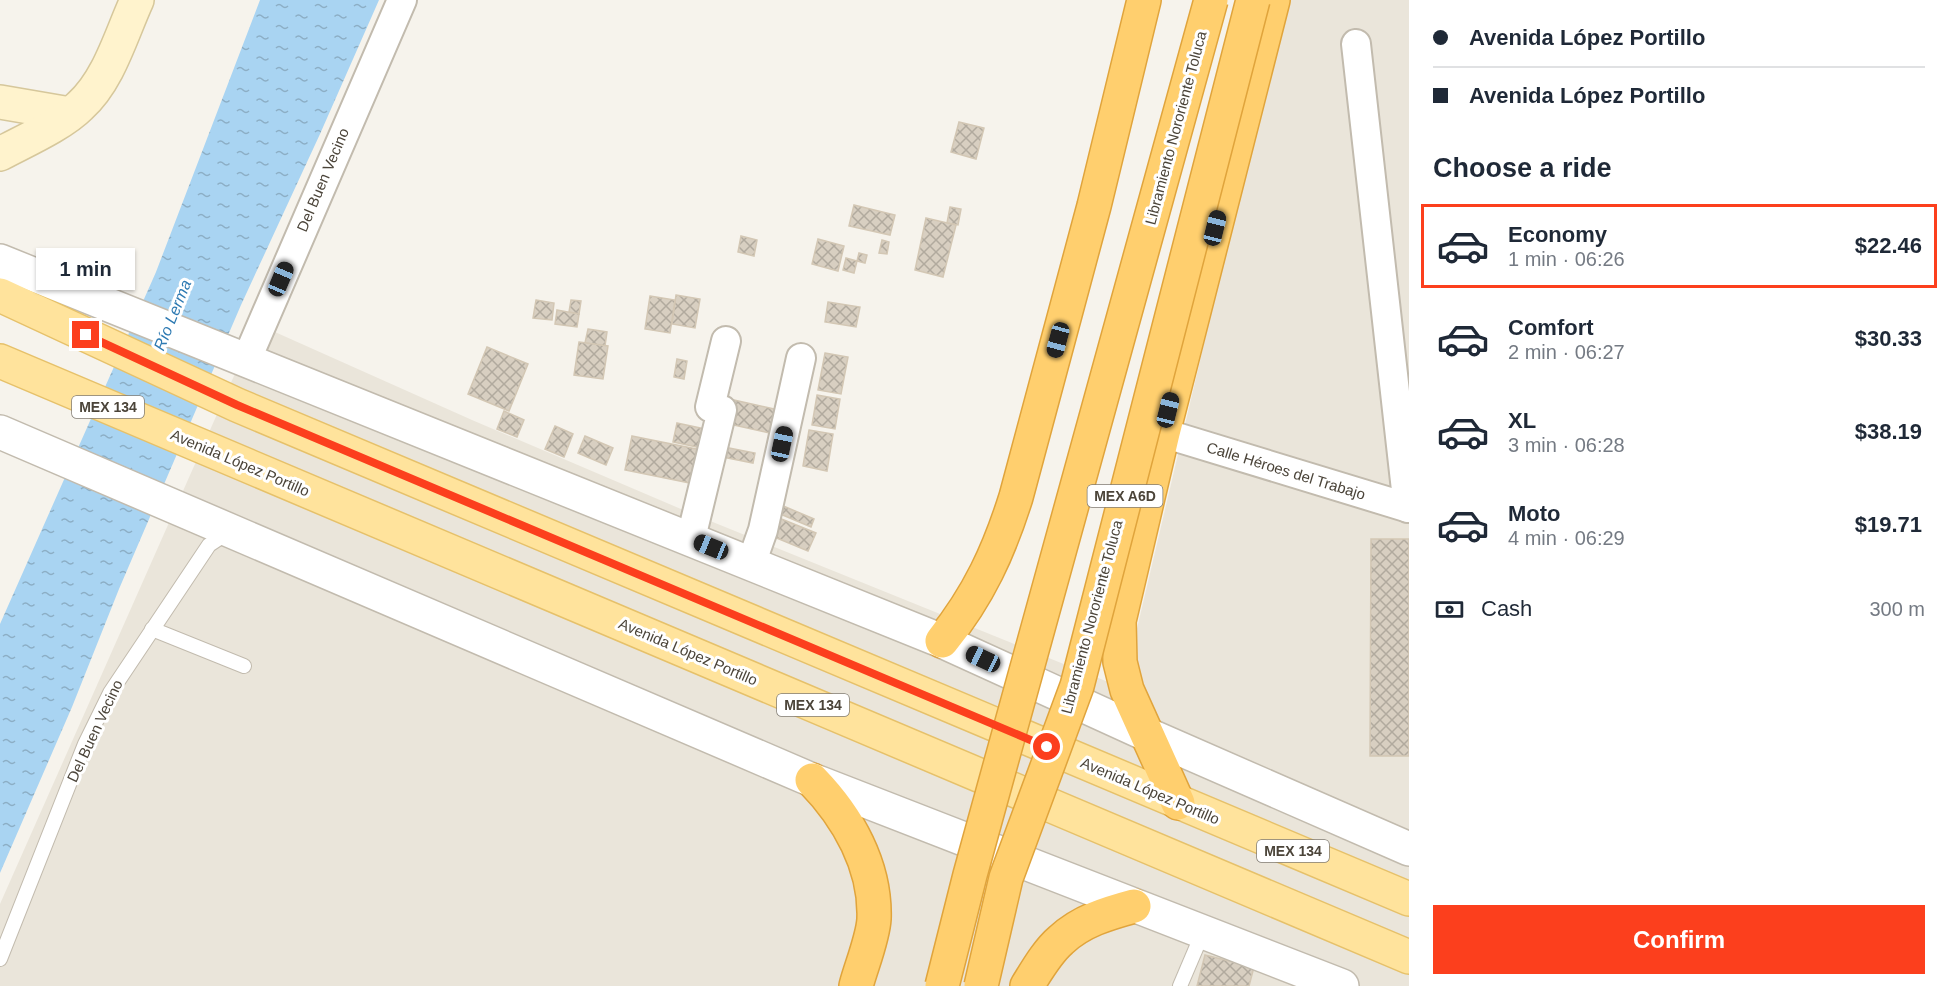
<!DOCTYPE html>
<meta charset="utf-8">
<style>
body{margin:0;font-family:Helvetica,sans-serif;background:#f6f6f7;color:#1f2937;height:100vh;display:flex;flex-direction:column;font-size:22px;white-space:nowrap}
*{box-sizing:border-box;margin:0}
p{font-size:20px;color:#747a83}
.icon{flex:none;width:33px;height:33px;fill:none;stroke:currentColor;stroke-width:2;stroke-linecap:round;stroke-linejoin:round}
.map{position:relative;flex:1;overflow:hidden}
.drawer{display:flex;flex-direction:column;background:#fff;width:540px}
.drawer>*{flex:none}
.hud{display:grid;align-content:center;height:132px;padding:0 24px;background:#fff}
.end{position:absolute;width:27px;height:27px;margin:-14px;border:8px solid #fc3f1d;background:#fff;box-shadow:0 0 0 3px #fff}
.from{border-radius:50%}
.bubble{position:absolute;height:42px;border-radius:0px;background:#fff;box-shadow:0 2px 4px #0004;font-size:20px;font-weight:800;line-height:42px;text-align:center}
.car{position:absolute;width:18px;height:36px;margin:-18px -9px;border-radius:8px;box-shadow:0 0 4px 2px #0007;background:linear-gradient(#222 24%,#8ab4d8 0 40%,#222 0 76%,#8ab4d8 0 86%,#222 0)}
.hud b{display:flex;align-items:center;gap:21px;height:57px;font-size:22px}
.hud b+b{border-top:2px solid #e0e1e3}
.hud i{width:15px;height:15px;background:#1f2937}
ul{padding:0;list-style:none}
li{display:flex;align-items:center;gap:18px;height:84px;margin:0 12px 9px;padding:0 12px;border:3px solid transparent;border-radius:0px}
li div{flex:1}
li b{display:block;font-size:22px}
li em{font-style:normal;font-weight:800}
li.current{border-color:#fc3f1d}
li>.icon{width:54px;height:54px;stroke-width:1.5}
h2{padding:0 24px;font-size:27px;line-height:72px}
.pay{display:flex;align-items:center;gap:15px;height:66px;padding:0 24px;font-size:22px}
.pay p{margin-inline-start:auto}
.button{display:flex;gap:12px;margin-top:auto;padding:12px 24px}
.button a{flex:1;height:69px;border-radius:0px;background:#fc3f1d;color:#fff;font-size:24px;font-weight:800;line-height:69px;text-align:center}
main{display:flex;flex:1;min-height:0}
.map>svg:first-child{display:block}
</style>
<main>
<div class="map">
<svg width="1409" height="986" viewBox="0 0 1409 986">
<defs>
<pattern id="water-ripples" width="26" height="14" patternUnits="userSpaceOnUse" patternTransform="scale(1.5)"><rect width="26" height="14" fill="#a9d4f2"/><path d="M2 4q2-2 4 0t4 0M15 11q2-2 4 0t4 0" fill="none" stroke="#8caec5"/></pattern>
<pattern id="building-cross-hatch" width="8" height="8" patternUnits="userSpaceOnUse" patternTransform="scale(1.5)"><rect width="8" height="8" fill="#d8cfc1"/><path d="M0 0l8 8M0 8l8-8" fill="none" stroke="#b1aa9e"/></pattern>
</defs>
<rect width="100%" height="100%" fill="#f6f3ec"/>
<path fill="#eae5da" d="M1285,0H1409V986H0V904L257,324L472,420L688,512L1123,688Z"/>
<path fill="url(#water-ripples)" d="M260,0H379L320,134L241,305L119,589L72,707L0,873V624L156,272Z"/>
<g fill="url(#building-cross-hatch)" stroke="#d3c7b4" stroke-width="1.5">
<path d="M959,122L984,128L976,159L951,152Z"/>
<path d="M854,205L895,215L890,235L849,226Z"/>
<path d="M950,207L961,209L958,225L947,223Z"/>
<path d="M926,218L956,225L943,277L915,270Z"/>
<path d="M741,236L757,240L754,256L738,252Z"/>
<path d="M818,239L844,246L838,271L812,264Z"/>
<path d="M882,240L889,242L887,254L879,253Z"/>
<path d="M859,253L867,255L865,263L857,261Z"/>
<path d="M846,258L857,261L854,273L843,270Z"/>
<path d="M676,295L700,299L695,328L672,324Z"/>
<path d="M650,296L675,300L670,333L645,329Z"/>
<path d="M536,300L554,303L552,320L533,318Z"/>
<path d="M571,300L581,301L579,314L569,312Z"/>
<path d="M828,302L860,307L856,327L825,322Z"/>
<path d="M557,310L579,314L577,327L555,324Z"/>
<path d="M588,329L607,332L605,346L585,343Z"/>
<path d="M579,342L608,346L603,379L574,375Z"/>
<path d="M487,347L528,364L509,411L468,394Z"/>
<path d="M825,353L848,357L841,394L818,390Z"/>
<path d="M677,359L687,361L684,379L674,377Z"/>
<path d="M817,395L840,399L835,429L812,425Z"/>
<path d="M734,400L779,410L774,434L729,424Z"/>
<path d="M504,411L524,420L517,437L497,429Z"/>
<path d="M677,423L715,431L711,450L673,442Z"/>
<path d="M555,426L573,434L564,457L545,449Z"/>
<path d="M809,430L833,434L827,471L803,466Z"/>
<path d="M585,436L613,448L606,465L578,453Z"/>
<path d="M632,436L702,450L695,484L625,470Z"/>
<path d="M724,447L755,453L753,463L722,457Z"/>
<path d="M781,505L814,519L811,527L778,513Z"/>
<path d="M779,518L816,533L808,551L772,536Z"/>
<path d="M1371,539H1409V756H1370Z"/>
<path d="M1205,955L1254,967L1249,986H1197Z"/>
</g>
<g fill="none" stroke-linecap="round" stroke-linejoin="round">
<g stroke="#c2bbae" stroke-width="16">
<g id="service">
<path d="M152,629L244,666"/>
<path d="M0,959L85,744L110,693L209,545L227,533"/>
<path d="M1180,986L1203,932"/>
</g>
</g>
<g stroke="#c2bbae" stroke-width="32">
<g id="minor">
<path d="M1356,44L1408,508"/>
<path d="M246,361L402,0"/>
<path d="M1163,433L1409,508"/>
<path d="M691,538L722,410L710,407L726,341"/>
<path d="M751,564L763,530L801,358"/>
</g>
</g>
<g stroke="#c2bbae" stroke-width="36">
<g id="tertiary">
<path d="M0,261L942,641L1146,734L1409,849"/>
<path d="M0,432L812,780L1342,986"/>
</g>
</g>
<g stroke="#d6c79b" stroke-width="36">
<g id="secondary">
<path d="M0,102L70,114"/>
<path d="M0,154C24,141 61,125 80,106C109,80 121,35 137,0"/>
</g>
</g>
<g stroke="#e6c16a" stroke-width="36">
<g id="primary">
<path d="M0,295L237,405L1409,899"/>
<path d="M0,361L1409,957"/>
</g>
</g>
<g stroke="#e0a43c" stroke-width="36">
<g id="motorway">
<path d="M942,641C979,595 999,551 1016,497L1094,206L1144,0"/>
<path d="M812,780C848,817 876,866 874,919C873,938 861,967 856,986"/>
<path d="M1178,803L1127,690L1120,662L1119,621L1163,433L1273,0"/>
<path d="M1027,986C1037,970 1047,952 1061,940C1081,921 1108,913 1134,906"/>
</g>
</g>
<use href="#service" stroke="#fff" stroke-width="14"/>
<use href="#minor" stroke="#fff" stroke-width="28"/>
<use href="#tertiary" stroke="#fff" stroke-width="33"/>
<use href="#secondary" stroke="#fff3cd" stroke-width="33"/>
<use href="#primary" stroke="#ffe39c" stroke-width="33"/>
<use href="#motorway" stroke="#ffcf6e" stroke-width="33"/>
<g stroke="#e0a43c" stroke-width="36" stroke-linecap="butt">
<g id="motorway-bridge">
<path d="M942,986L970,875L1211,0"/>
<path d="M981,986L1006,878L1077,686L1253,0"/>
</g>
</g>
<use href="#motorway-bridge" stroke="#ffcf6e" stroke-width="33"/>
</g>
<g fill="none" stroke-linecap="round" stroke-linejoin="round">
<path stroke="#fc3f1d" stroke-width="8" d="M86,335L237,405L1047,747"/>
</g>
<g text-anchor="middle" stroke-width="6" stroke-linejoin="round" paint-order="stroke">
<g fill="#fff" stroke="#817c74" stroke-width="1.5">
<rect x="72" y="396" width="72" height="22" rx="4.5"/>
<rect x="1087.5" y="485" width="75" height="22" rx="4.5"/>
<rect x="777" y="694" width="72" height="22" rx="4.5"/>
<rect x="1257" y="840" width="72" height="22" rx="4.5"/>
</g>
<g font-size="14" font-weight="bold" fill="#4b4439">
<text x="108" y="412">MEX 134</text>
<text x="1125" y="501">MEX A6D</text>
<text x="813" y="710">MEX 134</text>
<text x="1293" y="856">MEX 134</text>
</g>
<g font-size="15" fill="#4b4439" stroke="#fff">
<text transform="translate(1176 128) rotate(-75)" y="5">Libramiento Nororiente Toluca</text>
<text transform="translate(323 180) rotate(-67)" y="5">Del Buen Vecino</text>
<text transform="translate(240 463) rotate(23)" y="5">Avenida López Portillo</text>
<text transform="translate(1286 471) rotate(17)" y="5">Calle Héroes del Trabajo</text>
<text transform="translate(1092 617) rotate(-75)" y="5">Libramiento Nororiente Toluca</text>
<text transform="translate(688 652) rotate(23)" y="5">Avenida López Portillo</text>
<text transform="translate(95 731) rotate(-65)" y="5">Del Buen Vecino</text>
<text transform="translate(1150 791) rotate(23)" y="5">Avenida López Portillo</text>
</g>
<g font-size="16" font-style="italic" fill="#2e7ab2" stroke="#fff">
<text transform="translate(172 315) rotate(-68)" y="6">Río Lerma</text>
</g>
</g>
</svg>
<i class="end from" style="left:1047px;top:747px"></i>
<i class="end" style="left:86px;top:335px"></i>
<div class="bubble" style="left:36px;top:248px;width:99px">1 min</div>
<i class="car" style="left:1215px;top:228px;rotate:14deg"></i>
<i class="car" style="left:281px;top:279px;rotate:23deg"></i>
<i class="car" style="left:1058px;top:340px;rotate:195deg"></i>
<i class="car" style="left:1168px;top:410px;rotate:14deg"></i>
<i class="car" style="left:782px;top:444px;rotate:12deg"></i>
<i class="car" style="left:711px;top:547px;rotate:292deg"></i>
<i class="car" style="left:983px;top:659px;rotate:295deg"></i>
</div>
<section class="drawer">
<div class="hud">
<b><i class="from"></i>Avenida López Portillo</b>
<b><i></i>Avenida López Portillo</b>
</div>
<h2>Choose a ride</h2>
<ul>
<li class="current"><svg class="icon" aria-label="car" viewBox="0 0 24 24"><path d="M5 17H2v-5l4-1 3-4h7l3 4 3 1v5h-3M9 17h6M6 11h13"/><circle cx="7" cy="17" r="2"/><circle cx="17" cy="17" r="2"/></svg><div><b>Economy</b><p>1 min · 06:26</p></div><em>$22.46</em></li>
<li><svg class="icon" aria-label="car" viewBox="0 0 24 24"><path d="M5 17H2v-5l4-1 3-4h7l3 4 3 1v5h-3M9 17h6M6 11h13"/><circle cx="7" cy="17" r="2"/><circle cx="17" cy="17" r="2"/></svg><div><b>Comfort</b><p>2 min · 06:27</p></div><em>$30.33</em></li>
<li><svg class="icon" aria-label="car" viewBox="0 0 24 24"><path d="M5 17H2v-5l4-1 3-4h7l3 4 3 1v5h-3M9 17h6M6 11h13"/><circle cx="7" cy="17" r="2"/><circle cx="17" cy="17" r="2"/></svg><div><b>XL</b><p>3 min · 06:28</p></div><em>$38.19</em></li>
<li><svg class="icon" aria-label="car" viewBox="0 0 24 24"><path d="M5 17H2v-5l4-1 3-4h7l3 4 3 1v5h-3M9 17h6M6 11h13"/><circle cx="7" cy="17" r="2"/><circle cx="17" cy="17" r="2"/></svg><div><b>Moto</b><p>4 min · 06:29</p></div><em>$19.71</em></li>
</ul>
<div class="pay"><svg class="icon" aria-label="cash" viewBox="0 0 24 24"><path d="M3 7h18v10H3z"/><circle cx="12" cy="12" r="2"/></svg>Cash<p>300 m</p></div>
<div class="button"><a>Confirm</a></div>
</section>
</main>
